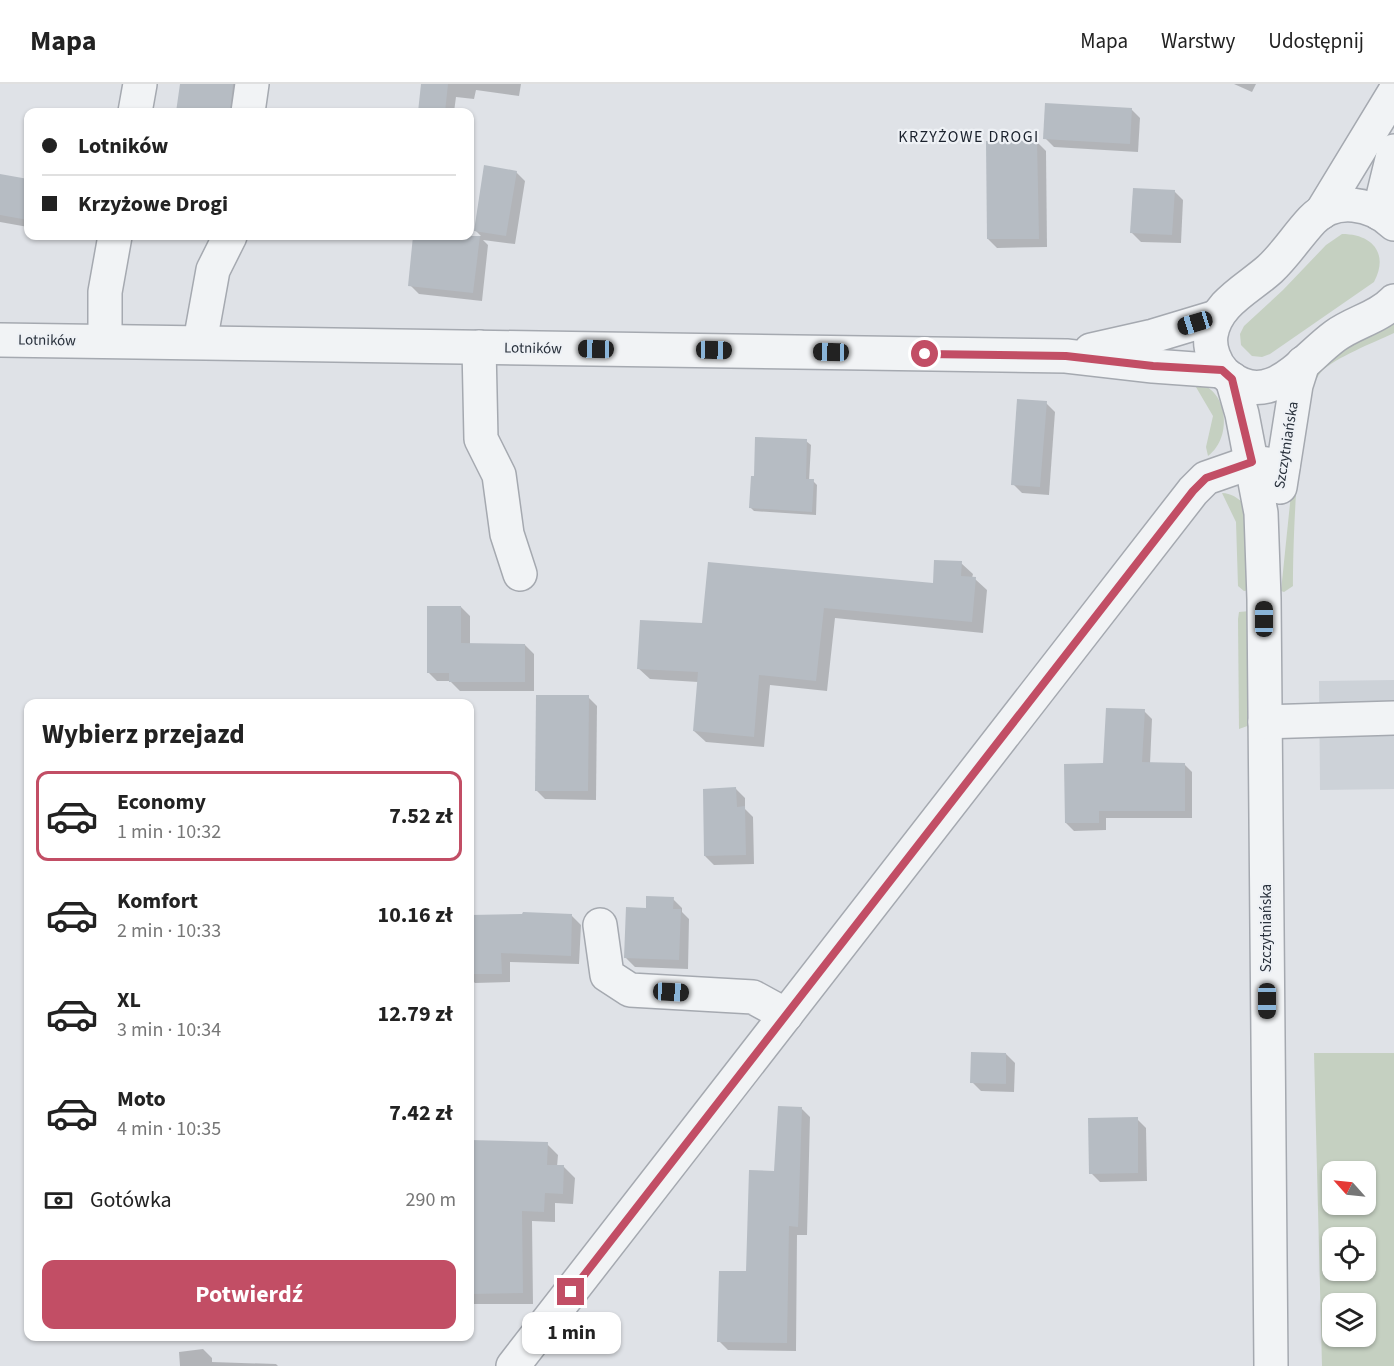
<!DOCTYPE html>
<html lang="pl">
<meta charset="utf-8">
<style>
body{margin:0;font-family:"Source Sans 3",sans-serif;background:#f6f6f6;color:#222;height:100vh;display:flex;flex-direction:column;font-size:22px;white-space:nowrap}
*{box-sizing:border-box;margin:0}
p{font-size:20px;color:#767676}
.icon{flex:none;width:33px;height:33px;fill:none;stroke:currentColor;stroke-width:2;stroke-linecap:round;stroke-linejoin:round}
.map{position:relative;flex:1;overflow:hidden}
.side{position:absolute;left:24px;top:615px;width:450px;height:642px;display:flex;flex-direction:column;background:#fff;border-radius:12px;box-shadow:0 2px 4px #0004}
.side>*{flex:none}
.guide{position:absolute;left:24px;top:24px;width:450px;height:132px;border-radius:12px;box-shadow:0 2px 4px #0004;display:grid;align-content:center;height:132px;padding:0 18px;background:#fff}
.needle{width:39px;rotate:297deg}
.tools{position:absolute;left:1322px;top:1077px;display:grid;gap:12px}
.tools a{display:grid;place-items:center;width:54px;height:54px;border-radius:12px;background:#fff;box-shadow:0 2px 4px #0004;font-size:30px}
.end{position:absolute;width:27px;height:27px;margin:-14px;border:8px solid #c24e65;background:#fff;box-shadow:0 0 0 3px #fff}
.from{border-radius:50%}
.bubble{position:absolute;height:42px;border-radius:12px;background:#fff;box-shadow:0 2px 4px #0004;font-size:20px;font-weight:700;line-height:42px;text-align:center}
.car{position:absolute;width:18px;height:36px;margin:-18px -9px;border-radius:8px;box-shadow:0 0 4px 2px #0007;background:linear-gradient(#222 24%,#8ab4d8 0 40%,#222 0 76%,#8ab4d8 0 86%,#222 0)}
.guide b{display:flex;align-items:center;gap:21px;height:57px;font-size:22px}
.guide b+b{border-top:2px solid #e0e0e0}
.guide i{width:15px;height:15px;background:#222}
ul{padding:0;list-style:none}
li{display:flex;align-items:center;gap:18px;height:90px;margin:0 12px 9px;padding:0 6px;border:3px solid transparent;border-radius:12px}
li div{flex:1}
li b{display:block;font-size:22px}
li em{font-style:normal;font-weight:700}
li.on{border-color:#c24e65}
li>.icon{width:54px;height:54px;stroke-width:1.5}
h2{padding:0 18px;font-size:27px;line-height:72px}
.pay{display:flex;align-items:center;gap:15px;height:66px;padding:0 18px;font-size:22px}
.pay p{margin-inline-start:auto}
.cta{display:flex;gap:12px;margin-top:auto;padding:12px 18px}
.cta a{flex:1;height:69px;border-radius:12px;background:#c24e65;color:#fff;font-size:24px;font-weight:700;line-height:69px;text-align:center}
header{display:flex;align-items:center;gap:36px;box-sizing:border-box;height:84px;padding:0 30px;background:#fff;border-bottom:2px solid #e0e0e0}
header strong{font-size:28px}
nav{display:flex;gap:33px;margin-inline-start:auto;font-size:21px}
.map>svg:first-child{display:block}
</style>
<header>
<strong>Mapa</strong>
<nav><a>Mapa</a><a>Warstwy</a><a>Udostępnij</a></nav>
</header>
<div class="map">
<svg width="1394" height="1282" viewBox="0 0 1394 1282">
<rect width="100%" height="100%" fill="#dfe2e7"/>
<path fill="#cdd2d8" d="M1394,596V705L1320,706L1319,597Z"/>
<g fill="#c5d0c1" fill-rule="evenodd">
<path d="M1342,150C1373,150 1389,170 1374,198L1270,270L1262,273L1252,272L1241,261L1240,250L1244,242L1283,206L1326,161Z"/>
<path d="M1394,238V249C1375,258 1334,274 1321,288C1296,317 1293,460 1293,502L1284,508L1281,507L1292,400L1311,296L1331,274L1354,259Z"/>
<path d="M1193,298C1228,302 1234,353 1208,372L1206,363L1213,332Z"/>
<path d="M1222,409C1231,409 1238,414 1244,420L1250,506L1244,507L1238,502L1236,438Z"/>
<path d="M1250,527V641L1239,645L1238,535L1239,528Z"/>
<path d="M1314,969H1394V1282H1322ZM1332,1088H1365V1120H1332ZM1332,1154H1365V1186H1332ZM1332,1220H1365V1252H1332Z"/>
</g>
<g fill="#0003">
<path d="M182,0H245L239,28H177Z"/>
<path d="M423,0H521L519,12L476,6L474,15L456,13L454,28H419Z"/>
<path d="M1234,0H1256L1252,8Z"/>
<path d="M1131,25L1140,34L1138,68L1054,63L1045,54Z"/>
<path d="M1037,58L1046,67L1047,163L997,164L988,155Z"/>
<path d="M516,88L525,97L515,160L483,156L488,161L482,217L419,210L410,201L415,152H481L476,147Z"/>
<path d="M0,91L28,96V143L0,138Z"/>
<path d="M1174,107L1183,116L1181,159L1141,158L1132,149Z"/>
<path d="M1046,319L1055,328L1049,411L1022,409L1013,400Z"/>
<path d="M806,357L811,361L809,397H813L817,401L816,431L754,427L750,423Z"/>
<path d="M961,479L973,490L972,494L975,495L987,506L983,549L835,534L827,607L770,601L764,663L706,658L694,647L698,598L650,595L638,584L703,541L934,501Z"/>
<path d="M461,523L470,532V561H525L534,570V607H460L450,597H437L428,588Z"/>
<path d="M588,613L597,622L596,716L545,715L536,706Z"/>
<path d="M1144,627L1152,635L1150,680H1184L1192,688V734H1106V746L1074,747L1066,739L1105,681Z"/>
<path d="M736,705L745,714V725L753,733L754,780L714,781L705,772Z"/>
<path d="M673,815L682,824V828L689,835L688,885L635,883L626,874L647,825Z"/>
<path d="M470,832H572L581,841L579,880L510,878V898L475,899L470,894Z"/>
<path d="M1006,970L1015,979L1014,1008L981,1007L972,998Z"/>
<path d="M801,1024L810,1033L807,1151H797L796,1267L728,1266L719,1257L747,1189L775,1089Z"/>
<path d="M1137,1035L1146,1044L1147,1097L1100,1098L1091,1089Z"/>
<path d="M470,1057L547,1060L558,1071L557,1083H564L575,1094L573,1120L555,1119V1138L532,1137L533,1220H470Z"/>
<path d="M203,1265L212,1274V1278L276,1280L278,1282H180L179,1268Z"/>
</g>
<g fill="#b6bcc3">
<path d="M180,0H233L230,28H176Z"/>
<path d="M421,0H448L445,28H418Z"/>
<path d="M1045,19L1132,24L1130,60L1043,55Z"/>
<path d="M1037,56L1039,155H987L986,57Z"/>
<path d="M484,81L517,87L506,152L474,147Z"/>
<path d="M0,90L28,95V136L0,131Z"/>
<path d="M1133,104L1175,106L1172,151L1130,149Z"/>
<path d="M413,152H480L473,209L408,202Z"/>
<path d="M1017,315L1047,317L1040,403L1011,401Z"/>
<path d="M755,353L807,355L806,395H814L812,428L749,424L751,392H754Z"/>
<path d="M934,476L962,477L961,492L976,493L972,538L824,524L816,597L759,591L754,653L693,647L698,588L637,585L640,536L702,539L708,478L933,499Z"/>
<path d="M427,522H461V559L525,560V598H449V589H427Z"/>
<path d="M536,611H589L588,707H535Z"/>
<path d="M1106,624L1145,625L1142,678L1185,679V727H1099V739H1065L1064,680L1103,679Z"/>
<path d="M736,703L737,723L745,722L746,771L704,772L703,705Z"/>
<path d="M646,812L674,813L673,825H681L679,876L624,874L626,823L646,824Z"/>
<path d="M523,828L572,830L571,872L501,869L502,890H470V831L522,830Z"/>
<path d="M971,968L1006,969V1000L970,999Z"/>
<path d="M778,1022L802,1023L798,1143L789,1142L787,1259L717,1258L719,1187H746L749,1086L774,1087Z"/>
<path d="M1138,1033V1089L1089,1090L1088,1034Z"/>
<path d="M470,1056L548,1058L547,1081H564L563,1110L545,1109L544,1128L522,1127L523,1209L470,1210Z"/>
</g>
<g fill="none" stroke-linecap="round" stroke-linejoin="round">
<g stroke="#a5a9b0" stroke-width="36">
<g id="minor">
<path d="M135,28L140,0"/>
<path d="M248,28L252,0"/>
<path d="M1321,129L1394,9"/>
<path d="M1379,129L1394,67"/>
<path d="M1394,140C1372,119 1335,112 1312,136C1297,152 1286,170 1270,185C1248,205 1216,219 1211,251C1209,264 1215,280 1224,289C1269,329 1302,276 1335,252C1354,238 1378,234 1394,217"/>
<path d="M0,256L1066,272L1153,282L1222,287"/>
<path d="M105,257V208L115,152"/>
<path d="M200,258L213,186L230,152"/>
<path d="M479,263L481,355L499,391L507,450L520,490"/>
<path d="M1091,266L1153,252L1216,233"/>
<path d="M1232,295L1242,330L1261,429L1264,515L1271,1282"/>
<path d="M1280,403L1296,301L1303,279"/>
<path d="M1265,638L1394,634"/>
<path d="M600,841L607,891L630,906L753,913L786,931"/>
<path d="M513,1282L1193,407L1206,394L1252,378L1283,382"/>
</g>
</g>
<use href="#minor" stroke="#f1f3f5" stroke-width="33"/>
</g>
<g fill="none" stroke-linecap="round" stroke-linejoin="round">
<path stroke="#c24e65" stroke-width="8" d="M571,1208L1193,407L1206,394L1252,378L1232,295L1222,286L1153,282L1066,272L925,270"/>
</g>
<g text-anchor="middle" stroke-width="4.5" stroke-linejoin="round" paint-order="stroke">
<g font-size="15" fill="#29313c" stroke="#eef1f5">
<text transform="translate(47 256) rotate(1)" y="5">Lotników</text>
<text transform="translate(533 264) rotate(1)" y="5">Lotników</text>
<text transform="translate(1286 361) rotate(-81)" y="5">Szczytniańska</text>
<text transform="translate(1266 844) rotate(-90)" y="5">Szczytniańska</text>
</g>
<g font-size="16" letter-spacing="1.5" fill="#1b222d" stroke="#eef1f5">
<text x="969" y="58">KRZYŻOWE DROGI</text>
</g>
</g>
</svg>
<div class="tools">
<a><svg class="needle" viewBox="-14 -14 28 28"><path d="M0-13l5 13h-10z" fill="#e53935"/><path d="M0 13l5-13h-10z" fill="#767676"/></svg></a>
<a><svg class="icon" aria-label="locate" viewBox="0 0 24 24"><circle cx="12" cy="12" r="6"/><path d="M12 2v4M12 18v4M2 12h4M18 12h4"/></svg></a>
<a><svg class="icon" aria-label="layers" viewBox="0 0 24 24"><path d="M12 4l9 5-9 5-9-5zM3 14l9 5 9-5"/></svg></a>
</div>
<i class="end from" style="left:925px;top:270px"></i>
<i class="end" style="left:571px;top:1208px"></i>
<div class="bubble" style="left:522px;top:1228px;width:99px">1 min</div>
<i class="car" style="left:1195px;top:239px;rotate:253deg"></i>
<i class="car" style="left:596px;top:265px;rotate:271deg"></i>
<i class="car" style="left:714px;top:266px;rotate:91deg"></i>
<i class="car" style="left:831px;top:268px;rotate:271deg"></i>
<i class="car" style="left:1264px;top:535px;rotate:0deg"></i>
<i class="car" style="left:671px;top:908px;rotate:93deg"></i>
<i class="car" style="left:1267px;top:917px;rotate:180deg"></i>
<div class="guide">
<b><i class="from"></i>Lotników</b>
<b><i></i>Krzyżowe Drogi</b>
</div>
<section class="side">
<h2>Wybierz przejazd</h2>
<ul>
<li class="on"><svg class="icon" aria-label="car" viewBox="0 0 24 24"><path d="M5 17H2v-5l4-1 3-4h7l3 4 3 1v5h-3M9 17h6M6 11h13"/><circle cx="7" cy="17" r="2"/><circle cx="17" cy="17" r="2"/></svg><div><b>Economy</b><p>1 min · 10:32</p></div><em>7.52 zł</em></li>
<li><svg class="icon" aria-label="car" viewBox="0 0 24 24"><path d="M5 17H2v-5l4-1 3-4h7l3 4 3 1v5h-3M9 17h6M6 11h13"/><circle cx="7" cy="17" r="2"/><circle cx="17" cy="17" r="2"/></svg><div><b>Komfort</b><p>2 min · 10:33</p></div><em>10.16 zł</em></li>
<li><svg class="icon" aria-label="car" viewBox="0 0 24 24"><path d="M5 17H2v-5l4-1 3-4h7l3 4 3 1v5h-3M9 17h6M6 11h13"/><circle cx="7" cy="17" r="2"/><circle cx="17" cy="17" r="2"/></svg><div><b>XL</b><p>3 min · 10:34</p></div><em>12.79 zł</em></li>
<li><svg class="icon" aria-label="car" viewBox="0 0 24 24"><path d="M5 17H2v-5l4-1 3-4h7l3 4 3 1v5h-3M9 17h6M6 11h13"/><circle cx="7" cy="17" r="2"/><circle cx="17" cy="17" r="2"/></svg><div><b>Moto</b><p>4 min · 10:35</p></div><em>7.42 zł</em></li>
</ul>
<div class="pay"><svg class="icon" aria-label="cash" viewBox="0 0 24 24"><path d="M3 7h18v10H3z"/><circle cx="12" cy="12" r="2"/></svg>Gotówka<p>290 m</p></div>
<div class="cta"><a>Potwierdź</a></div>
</section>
</div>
